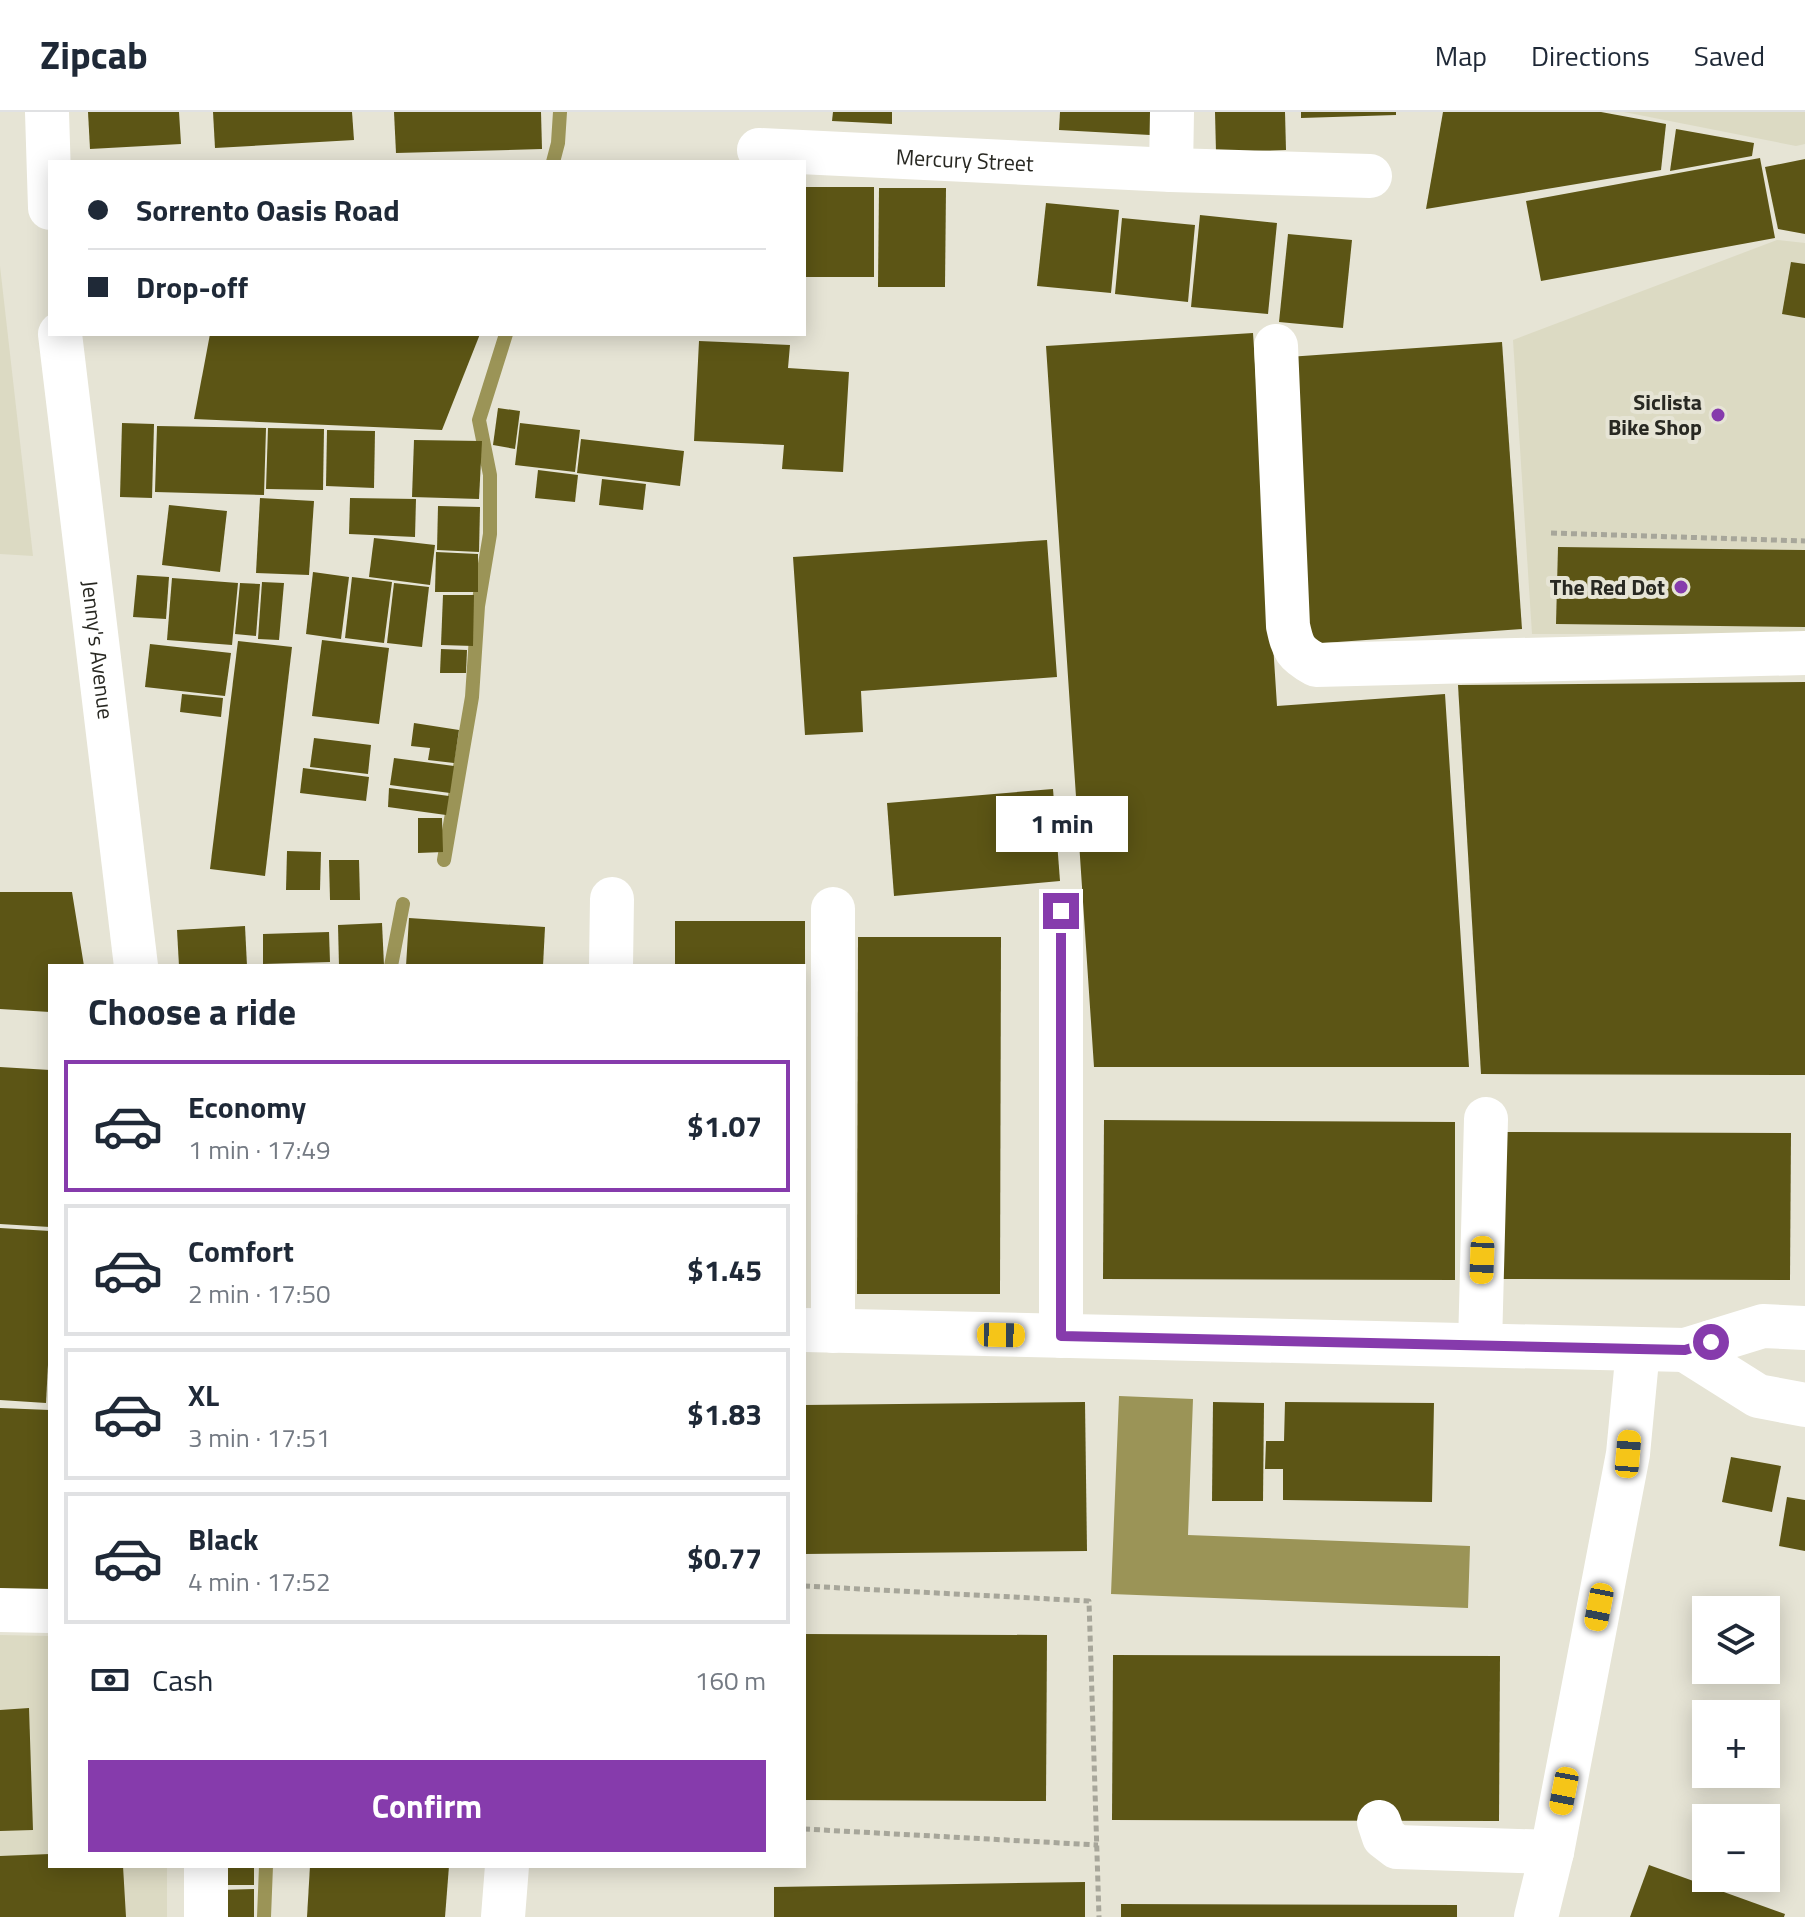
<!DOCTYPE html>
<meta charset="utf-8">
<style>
body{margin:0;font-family:"Titillium Web",sans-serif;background:#f2f2f3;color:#1f2937;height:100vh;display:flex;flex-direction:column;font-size:30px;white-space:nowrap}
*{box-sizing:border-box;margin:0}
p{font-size:26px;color:#747a83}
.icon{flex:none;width:44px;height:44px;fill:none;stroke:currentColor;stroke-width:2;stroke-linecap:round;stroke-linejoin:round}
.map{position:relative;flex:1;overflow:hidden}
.sheet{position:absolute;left:48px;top:852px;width:758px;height:904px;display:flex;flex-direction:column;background:#fff;border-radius:0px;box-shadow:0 4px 20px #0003}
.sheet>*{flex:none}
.hud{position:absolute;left:48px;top:48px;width:758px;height:176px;border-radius:0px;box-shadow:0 4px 20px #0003;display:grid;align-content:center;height:176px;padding:0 40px;background:#fff}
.controls{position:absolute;left:1692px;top:1484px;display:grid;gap:16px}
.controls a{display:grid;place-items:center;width:88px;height:88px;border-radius:0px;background:#fff;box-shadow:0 4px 20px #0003;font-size:40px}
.end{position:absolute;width:36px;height:36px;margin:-18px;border:10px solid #863bac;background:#fff;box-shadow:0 0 0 4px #fff}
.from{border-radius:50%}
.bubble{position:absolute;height:56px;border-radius:0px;background:#fff;box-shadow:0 4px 20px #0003;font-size:26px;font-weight:700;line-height:56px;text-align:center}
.car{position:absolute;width:24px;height:48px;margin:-24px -12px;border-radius:10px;box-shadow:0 0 6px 2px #0007;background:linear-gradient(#f5c518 24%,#345 0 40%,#f5c518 0 76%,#345 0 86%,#f5c518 0)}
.hud b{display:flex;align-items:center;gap:28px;height:76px;font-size:30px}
.hud b+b{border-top:2px solid #e0e1e3}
.hud i{width:20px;height:20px;background:#1f2937}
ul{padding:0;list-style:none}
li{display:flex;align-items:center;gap:24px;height:132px;margin:0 16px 12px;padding:0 24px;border:4px solid #e0e1e3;border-radius:0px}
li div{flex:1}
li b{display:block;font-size:30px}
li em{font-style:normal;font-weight:700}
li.current{border-color:#863bac}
li>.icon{width:72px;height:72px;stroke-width:1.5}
h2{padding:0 40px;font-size:36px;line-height:96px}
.pay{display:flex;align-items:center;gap:20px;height:88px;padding:0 40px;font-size:30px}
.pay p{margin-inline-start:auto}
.action{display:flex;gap:16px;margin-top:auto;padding:16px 40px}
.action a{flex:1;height:92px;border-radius:0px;background:#863bac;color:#fff;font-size:32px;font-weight:700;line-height:92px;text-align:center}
header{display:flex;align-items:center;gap:48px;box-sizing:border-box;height:112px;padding:0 40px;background:#fff;border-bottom:2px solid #e0e1e3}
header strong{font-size:38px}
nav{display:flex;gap:44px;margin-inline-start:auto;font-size:28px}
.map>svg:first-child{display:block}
</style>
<header>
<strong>Zipcab</strong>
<nav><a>Map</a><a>Directions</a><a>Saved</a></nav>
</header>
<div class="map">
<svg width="1805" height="1805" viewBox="0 0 1805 1805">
<rect width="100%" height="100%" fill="#e6e4d5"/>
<g fill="#dcdac3">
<path d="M1624,0H1805V32L1796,34Z"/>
<path d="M1777,128L1805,131V522H1532L1513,228Z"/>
<path d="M0,154L33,444L0,442Z"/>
<path d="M0,1523L50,1524V1754H167V1805H0Z"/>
</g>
<path fill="#9b9457" d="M1119,1284L1193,1287L1188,1423L1470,1434L1468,1496L1111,1482Z"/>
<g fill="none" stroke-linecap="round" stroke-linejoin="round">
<g stroke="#9b9457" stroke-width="14">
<path d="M553,50L558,31L560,0"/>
<path d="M444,748L472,585L478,494L490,422V363L479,308L506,222"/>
<path d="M391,854L403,792"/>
<path d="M264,1805L266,1754"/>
</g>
</g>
<g fill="#5c5515">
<path d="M88,0H179L181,32L90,37Z"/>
<path d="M213,0H352L354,28L215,36Z"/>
<path d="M394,0H541L542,37L396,41Z"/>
<path d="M833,0H892V12L832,9Z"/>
<path d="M1060,0H1151L1150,23L1059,18Z"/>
<path d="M1215,0H1285L1286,38L1216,40Z"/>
<path d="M1301,0H1396V3L1301,6Z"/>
<path d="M1443,0H1601L1666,12L1661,58L1426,97Z"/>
<path d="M1676,17L1754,31L1752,44L1670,59Z"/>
<path d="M1760,46L1775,126L1541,169L1526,89Z"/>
<path d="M1805,47V122L1778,117L1765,55Z"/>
<rect x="804" y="75" width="70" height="90"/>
<path d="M879,76H946L945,175H878Z"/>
<path d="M1046,91L1119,98L1111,181L1037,174Z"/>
<path d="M1200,103L1277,111L1268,202L1191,195Z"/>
<path d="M1122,106L1195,113L1188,190L1115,182Z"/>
<path d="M1288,122L1352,128L1343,216L1279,210Z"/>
<path d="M1791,150L1805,152V206L1782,202Z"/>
<path d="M1253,221L1277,594L1445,582L1469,955H1094L1046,234Z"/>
<path d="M210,222H480L442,318L194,307Z"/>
<path d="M699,229L790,233L788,256L849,260L843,360L782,357L784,333L694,329Z"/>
<path d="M1502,230L1522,517L1309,532L1288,245Z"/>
<path d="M498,296L520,299L515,337L493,333Z"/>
<path d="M122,311L154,312L152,386L120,385Z"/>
<path d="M520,311L580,318L575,360L515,353Z"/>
<path d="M157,314L266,316L264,383L155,380Z"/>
<path d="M268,316L324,317L323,378L266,377Z"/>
<path d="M327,318L375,319L374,376L326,374Z"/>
<path d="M581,327L684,339L680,374L577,361Z"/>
<path d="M414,328L482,329L479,387L412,385Z"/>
<path d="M538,358L578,363L575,390L535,386Z"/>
<path d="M602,367L646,372L643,398L599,393Z"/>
<path d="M260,386L314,389L309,463L256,461Z"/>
<path d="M350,386L416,387L415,425L349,422Z"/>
<path d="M169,393L227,399L220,460L162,453Z"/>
<path d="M438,394L480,395L479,440L437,438Z"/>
<path d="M374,426L435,433L430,473L369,465Z"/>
<path d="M1047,428L1057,565L861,579L863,620L805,623L793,445Z"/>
<path d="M1558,435L1805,438V515L1556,512Z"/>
<path d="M436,440L478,442V480H435Z"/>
<path d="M313,460L349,465L341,527L306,522Z"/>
<path d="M137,463L169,465L166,507L133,505Z"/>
<path d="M352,465L392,470L384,531L345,526Z"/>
<path d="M172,466L238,471L232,533L167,528Z"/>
<path d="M262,470L284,471L279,528L258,527Z"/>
<path d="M240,471L260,472L256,524L235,522Z"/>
<path d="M394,471L429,475L422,535L387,531Z"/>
<path d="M443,483H474L473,534L441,533Z"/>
<path d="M322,528L389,536L379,612L312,604Z"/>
<path d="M238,529L292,535L265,764L210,757Z"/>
<path d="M150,532L231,541L225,584L145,575Z"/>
<path d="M441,537L467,538L466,561H440Z"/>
<path d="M1805,570V963L1481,962L1458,573Z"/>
<path d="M182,582L223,586L221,605L180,600Z"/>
<path d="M414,611L459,618L454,651L428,648L430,636L411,634Z"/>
<path d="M314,626L371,633L368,662L310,655Z"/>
<path d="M394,646L454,654L450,681L390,673Z"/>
<path d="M303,656L369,665L366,689L300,681Z"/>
<path d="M389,676L449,684L446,703L388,695Z"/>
<path d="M1053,677L1060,769L894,784L887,691Z"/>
<path d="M418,706H442L443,740L418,741Z"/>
<path d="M287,739L321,740L320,778H286Z"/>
<path d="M329,748H359L360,788H330Z"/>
<path d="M0,780H72L84,854H50V900L0,897Z"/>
<path d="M409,806L545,815L543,854H406Z"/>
<rect x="675" y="809" width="130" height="45"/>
<path d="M382,811L384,854H339L338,813Z"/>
<path d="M245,814L247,854H179L177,818Z"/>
<path d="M329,820L330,850L263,852V822Z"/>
<path d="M858,825H1001L1000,1182H857Z"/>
<path d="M0,955L50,958V1115L0,1112Z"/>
<path d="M1104,1008L1455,1010V1168L1103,1167Z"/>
<path d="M1503,1020L1791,1021L1790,1168L1503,1167Z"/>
<path d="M0,1116L50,1119V1214L46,1291L0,1288Z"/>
<path d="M1085,1290L1087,1439L804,1442V1293Z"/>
<path d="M1213,1290L1264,1291L1263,1389H1212Z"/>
<path d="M1285,1290L1434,1291L1432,1390L1283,1388V1357H1265L1266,1329H1284Z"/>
<path d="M0,1296L50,1298V1483L0,1481Z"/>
<path d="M1731,1345L1781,1354L1772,1400L1722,1390Z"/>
<path d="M1787,1385L1805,1388V1439L1779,1434Z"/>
<path d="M804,1522L1047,1523L1046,1689L804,1688Z"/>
<path d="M1113,1543L1500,1544L1499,1709L1112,1708Z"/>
<path d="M29,1596L33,1718L0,1719V1598Z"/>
<path d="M50,1742V1754H123L126,1805H0V1744Z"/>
<path d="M1649,1753L1785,1802L1784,1805H1630Z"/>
<rect x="218" y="1754" width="36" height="19"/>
<path d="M310,1754H449L445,1805H307Z"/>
<path d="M1085,1770V1805H774V1775Z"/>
<path d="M254,1777V1805H220V1778Z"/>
<path d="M1121,1792L1457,1793V1805H1121Z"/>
</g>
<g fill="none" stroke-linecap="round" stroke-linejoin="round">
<g stroke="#a7a69a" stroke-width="5" stroke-dasharray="6 4" stroke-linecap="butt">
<path d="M1551,421L1805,429"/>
<path d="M804,1474L1089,1489L1099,1805"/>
<path d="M804,1717L1098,1733"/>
</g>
<g stroke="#fff" stroke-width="44">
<path d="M47,0L50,96"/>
<path id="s1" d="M759,38L1171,58L1370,64"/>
<path d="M1171,58L1172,0"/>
<path id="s2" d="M60,222L136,854"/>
<path d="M1276,234L1288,514C1293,537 1295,541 1316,553L1805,541"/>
<path d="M833,797V1219"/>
<path d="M1061,799V1224"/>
<path d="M611,854L612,787"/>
<path d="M804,1218L1685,1238L1763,1214L1805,1216"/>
<path d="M1480,1233L1486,1007"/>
<path d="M1685,1238L1758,1284L1805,1293"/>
<path d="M0,1498L50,1499"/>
<path d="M1379,1710L1384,1725L1397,1735L1552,1740"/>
<path d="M206,1754V1805"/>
<path d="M503,1805L507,1754"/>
<path d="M1536,1805L1552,1740L1628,1342L1638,1237"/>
</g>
</g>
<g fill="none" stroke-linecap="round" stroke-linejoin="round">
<path stroke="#863bac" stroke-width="10" d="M1061,799V1224L1685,1238L1711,1230"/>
</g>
<g fill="#863bac" stroke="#e6e4d5" stroke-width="3">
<circle cx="1718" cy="303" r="8"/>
<circle cx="1681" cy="475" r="8"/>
</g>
<g text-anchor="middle" stroke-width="8" stroke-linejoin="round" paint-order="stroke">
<g font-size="22" fill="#282822" stroke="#e6e4d5">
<text dy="8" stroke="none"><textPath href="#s1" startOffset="206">Mercury Street</textPath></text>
<text dy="8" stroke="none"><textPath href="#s2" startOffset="318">Jenny's Avenue</textPath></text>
</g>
<g font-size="22" font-weight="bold" fill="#282822" stroke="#e6e4d5" text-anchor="end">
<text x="1702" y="298">Siclista<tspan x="1702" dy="25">Bike Shop</tspan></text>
<text x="1665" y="483">The Red Dot</text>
</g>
</g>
</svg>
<div class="controls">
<a><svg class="icon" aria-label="layers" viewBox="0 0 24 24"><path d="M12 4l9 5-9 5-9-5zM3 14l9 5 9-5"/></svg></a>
<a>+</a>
<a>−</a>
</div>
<i class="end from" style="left:1711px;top:1230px"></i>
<i class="end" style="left:1061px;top:799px"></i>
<div class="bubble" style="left:996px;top:684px;width:132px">1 min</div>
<i class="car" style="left:1482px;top:1148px;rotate:182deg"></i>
<i class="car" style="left:1001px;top:1223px;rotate:91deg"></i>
<i class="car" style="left:1628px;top:1342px;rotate:5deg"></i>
<i class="car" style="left:1599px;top:1495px;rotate:191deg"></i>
<i class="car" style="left:1564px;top:1679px;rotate:191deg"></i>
<div class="hud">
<b><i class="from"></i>Sorrento Oasis Road</b>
<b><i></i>Drop-off</b>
</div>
<section class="sheet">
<h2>Choose a ride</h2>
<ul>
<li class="current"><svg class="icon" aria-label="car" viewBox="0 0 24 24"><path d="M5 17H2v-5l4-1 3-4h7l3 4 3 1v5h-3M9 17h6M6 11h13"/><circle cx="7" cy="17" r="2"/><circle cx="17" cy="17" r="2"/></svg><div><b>Economy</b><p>1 min · 17:49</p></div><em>$1.07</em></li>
<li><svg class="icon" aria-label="car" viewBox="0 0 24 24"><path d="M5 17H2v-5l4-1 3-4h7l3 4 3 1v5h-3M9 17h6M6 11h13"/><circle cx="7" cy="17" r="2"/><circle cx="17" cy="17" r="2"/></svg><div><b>Comfort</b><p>2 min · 17:50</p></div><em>$1.45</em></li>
<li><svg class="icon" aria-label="car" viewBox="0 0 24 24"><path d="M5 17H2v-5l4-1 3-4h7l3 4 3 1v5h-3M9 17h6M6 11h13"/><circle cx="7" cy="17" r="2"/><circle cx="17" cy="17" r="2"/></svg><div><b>XL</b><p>3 min · 17:51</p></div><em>$1.83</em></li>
<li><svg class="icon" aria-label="car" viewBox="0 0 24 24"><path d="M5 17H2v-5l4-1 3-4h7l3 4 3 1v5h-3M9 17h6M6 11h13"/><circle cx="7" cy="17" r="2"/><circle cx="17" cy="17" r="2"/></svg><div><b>Black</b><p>4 min · 17:52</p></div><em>$0.77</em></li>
</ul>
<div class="pay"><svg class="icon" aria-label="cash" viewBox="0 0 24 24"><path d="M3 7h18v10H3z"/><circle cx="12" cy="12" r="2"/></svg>Cash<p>160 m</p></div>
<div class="action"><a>Confirm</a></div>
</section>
</div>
